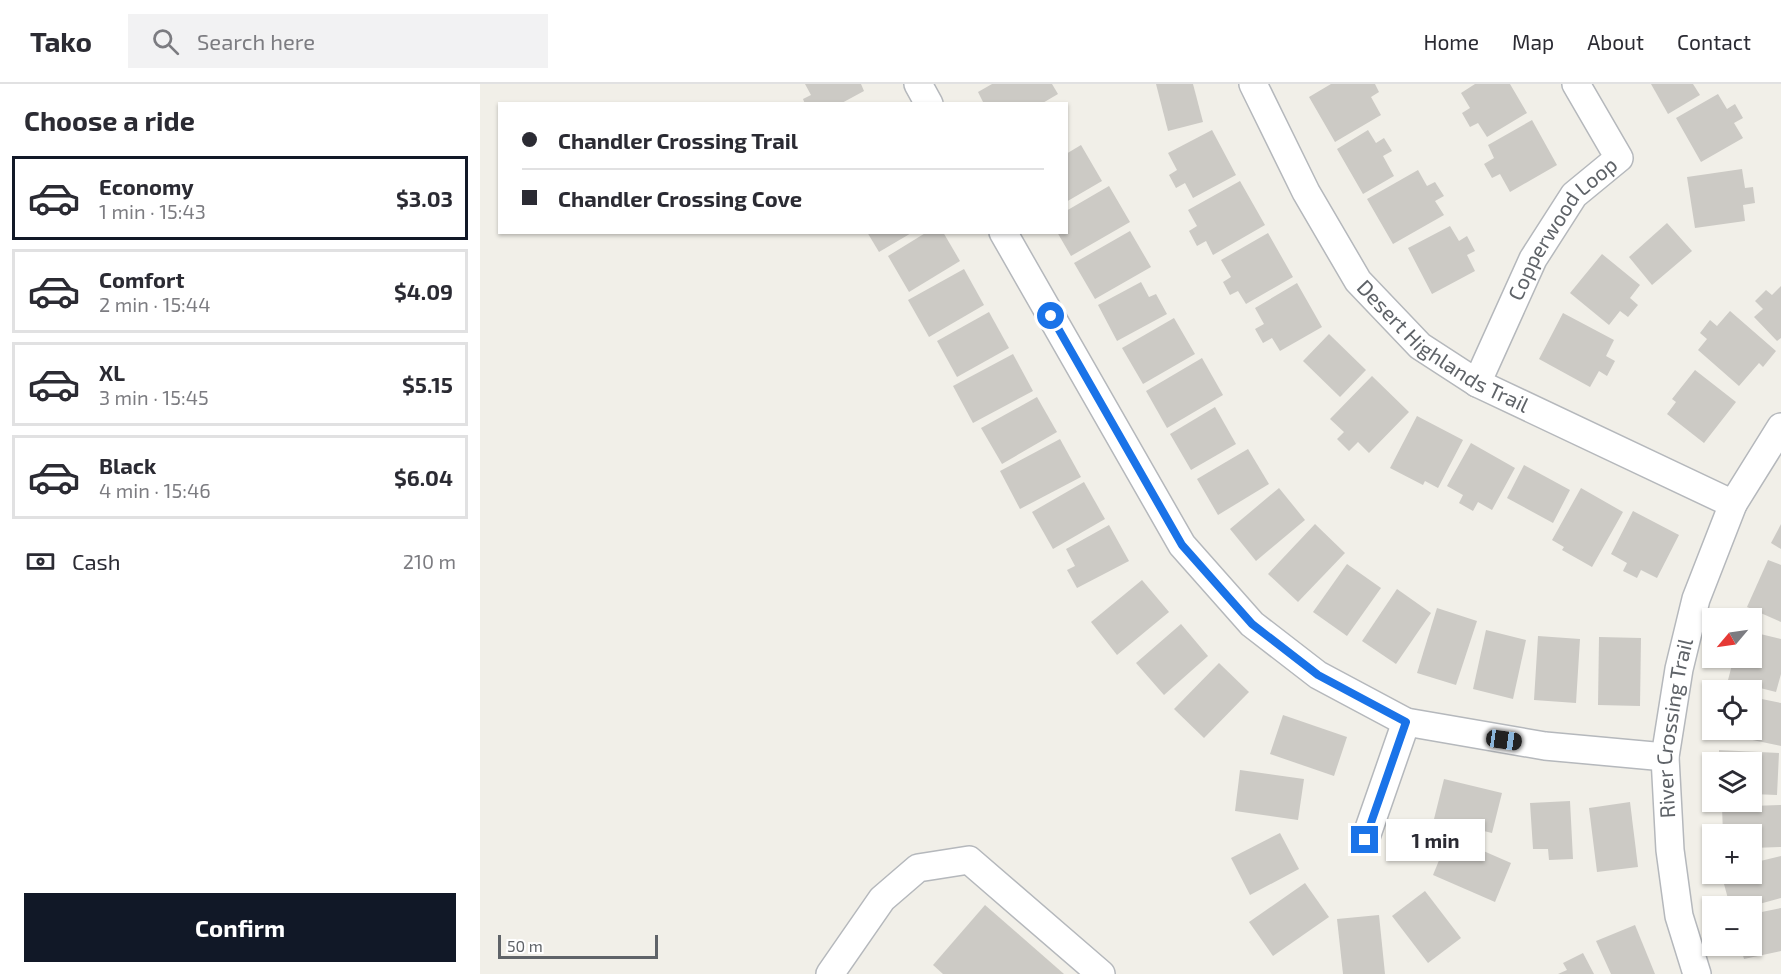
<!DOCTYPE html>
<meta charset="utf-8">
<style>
body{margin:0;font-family:"Exo 2",sans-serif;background:#f2f2f3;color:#2b2b33;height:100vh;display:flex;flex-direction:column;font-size:22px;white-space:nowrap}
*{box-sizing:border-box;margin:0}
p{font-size:20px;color:#7c7c81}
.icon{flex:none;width:33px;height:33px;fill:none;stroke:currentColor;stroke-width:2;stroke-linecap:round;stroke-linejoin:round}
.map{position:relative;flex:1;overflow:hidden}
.details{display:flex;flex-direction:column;background:#fff;width:480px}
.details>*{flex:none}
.hud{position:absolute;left:18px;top:18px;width:570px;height:132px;border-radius:0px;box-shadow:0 2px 4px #0004;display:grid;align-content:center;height:132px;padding:0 24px;background:#fff}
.needle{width:39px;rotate:241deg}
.controls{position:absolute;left:1222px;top:524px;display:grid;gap:12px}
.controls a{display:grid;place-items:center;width:60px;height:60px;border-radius:0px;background:#fff;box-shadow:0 2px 4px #0004;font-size:30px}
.scale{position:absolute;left:18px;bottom:15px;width:160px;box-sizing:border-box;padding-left:6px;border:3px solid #5f6368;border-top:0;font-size:16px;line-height:21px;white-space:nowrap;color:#5f6368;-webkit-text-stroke:4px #fff;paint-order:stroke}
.end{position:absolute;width:27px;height:27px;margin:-14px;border:8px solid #1a73e8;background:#fff;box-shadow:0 0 0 3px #fff}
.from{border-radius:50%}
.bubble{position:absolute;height:42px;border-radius:0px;background:#fff;box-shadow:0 2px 4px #0004;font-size:20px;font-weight:700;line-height:42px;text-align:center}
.car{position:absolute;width:18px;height:36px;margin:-18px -9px;border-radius:8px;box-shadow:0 0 4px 2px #0007;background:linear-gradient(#222 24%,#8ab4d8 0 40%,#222 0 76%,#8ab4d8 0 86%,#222 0)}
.hud b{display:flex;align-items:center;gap:21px;height:57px;font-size:22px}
.hud b+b{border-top:2px solid #e1e1e2}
.hud i{width:15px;height:15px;background:#2b2b33}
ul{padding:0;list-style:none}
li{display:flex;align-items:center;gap:18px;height:84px;margin:0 12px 9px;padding:0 12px;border:3px solid #e1e1e2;border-radius:0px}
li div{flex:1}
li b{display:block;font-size:22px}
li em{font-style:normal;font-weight:700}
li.active{border-color:#111827}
li>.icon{width:54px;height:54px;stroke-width:1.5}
h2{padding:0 24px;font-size:27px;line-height:72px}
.pay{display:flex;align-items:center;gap:15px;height:66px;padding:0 24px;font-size:22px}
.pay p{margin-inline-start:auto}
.action{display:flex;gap:12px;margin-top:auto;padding:12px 24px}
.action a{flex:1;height:69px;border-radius:0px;background:#111827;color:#fff;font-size:24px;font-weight:700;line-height:69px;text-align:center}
header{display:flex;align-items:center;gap:36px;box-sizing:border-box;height:84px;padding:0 30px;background:#fff;border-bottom:2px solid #e1e1e2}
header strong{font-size:28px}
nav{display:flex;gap:33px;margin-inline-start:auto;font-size:21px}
.search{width:420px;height:54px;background:#f2f2f3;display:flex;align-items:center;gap:15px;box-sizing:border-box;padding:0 21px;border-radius:0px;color:#7c7c81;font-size:22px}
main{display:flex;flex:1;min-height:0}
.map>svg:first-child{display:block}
</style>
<header>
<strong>Tako</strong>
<div class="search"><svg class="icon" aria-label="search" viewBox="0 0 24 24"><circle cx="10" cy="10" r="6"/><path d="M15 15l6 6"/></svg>Search here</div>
<nav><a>Home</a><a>Map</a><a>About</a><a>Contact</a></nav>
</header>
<main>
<section class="details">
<h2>Choose a ride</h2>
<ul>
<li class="active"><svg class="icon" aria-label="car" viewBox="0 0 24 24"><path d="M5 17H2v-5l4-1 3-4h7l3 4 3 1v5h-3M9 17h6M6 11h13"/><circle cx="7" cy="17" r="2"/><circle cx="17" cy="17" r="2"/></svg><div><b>Economy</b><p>1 min · 15:43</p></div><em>$3.03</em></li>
<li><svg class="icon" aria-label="car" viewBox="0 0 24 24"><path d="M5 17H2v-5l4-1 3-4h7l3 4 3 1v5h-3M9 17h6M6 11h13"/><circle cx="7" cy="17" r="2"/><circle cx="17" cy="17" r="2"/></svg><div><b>Comfort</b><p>2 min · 15:44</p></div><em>$4.09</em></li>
<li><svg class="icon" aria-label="car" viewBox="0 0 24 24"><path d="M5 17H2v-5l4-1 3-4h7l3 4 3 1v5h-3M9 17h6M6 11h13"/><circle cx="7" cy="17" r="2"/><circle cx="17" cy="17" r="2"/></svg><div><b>XL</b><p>3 min · 15:45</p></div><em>$5.15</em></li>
<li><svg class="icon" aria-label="car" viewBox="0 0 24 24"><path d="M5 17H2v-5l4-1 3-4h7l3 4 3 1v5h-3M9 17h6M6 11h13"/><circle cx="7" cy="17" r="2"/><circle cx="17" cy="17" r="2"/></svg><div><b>Black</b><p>4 min · 15:46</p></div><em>$6.04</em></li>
</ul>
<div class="pay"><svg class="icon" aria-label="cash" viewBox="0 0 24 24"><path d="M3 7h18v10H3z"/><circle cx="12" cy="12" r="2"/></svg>Cash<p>210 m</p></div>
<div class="action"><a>Confirm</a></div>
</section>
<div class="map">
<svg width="1301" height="890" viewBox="0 0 1301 890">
<rect width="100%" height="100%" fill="#f1efe8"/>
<g fill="#cccac5">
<path d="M325,0H381L384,7L360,20H325L323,15L331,11Z"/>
<path d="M512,0H572L578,10L561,20H504L498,8Z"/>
<path d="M676,0H713L723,38L688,47Z"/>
<path d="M851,0H895L899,8L891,13L901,31L855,58L829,13Z"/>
<path d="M995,0H1030L1047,29L1007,53L998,39L990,43L982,29L990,24L981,9Z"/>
<path d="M1171,0H1213L1220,11L1188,30Z"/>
<path d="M1238,10L1247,25L1255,20L1263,34L1254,39L1263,54L1221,78L1196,34Z"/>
<path d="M1052,36L1077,81L1030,108L1020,90L1012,94L1004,80L1014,74L1008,61Z"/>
<path d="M732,46L756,91L713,114L705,99L696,104L689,91L697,86L688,69Z"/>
<path d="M888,46L896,59L904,54L912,67L903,72L914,92L883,110L857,65Z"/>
<path d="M601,61L622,97L586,118V70Z"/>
<path d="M1262,85L1265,104L1273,103L1275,119L1263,121L1265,137L1215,144L1207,93Z"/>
<path d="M938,86L947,102L955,98L964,112L955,117L964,131L913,160L887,115Z"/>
<path d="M760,97L785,141L733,171L726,157L717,162L709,147L717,142L708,126Z"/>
<path d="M629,102L650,138L591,172L577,148H586V127Z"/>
<path d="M1187,139L1212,167L1172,201L1149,173Z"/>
<path d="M970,142L979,157L987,152L995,167L987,171L995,187L952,210L928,164Z"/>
<path d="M650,147L671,183L615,215L594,179Z"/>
<path d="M387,148H433L399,168Z"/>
<path d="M447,148H463L480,177L429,208L408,172Z"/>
<path d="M788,149L813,193L766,220L758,207L750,211L743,198L751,193L741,176Z"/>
<path d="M1122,170L1160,201L1150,214L1158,221L1148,233L1140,227L1129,241L1090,209Z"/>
<path d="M484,185L504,221L449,253L428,216Z"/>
<path d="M661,198L669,213L676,210L687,230L637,257L618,221Z"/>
<path d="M817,199L842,243L800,267L792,254L783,259L775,245L784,240L775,224Z"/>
<path d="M1301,202V254L1297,257L1274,233L1283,225L1275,217L1286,206L1292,211Z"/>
<path d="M1250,227L1296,267L1283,283L1279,279L1259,302L1218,266L1227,255L1220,249L1230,236L1237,242Z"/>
<path d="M509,228L529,264L477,293L457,257Z"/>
<path d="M1083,229L1134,256L1126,272L1135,277L1127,292L1119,287L1110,303L1059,275Z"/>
<path d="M694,234L715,270L663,300L642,264Z"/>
<path d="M849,250L886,286L860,313L823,277Z"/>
<path d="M533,270L553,307L493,339L473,302Z"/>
<path d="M722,274L743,311L687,344L666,307Z"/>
<path d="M1215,286L1256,318L1224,359L1187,330L1196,318L1192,315Z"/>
<path d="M892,292L929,328L889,369L878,358L869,367L857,355L864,348L850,335Z"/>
<path d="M557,313L577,348L522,380L501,344Z"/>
<path d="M735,323L756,360L711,386L690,350Z"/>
<path d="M937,332L983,356L958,404L945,397L943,401L910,384Z"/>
<path d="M580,355L601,393L540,425L520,387Z"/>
<path d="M991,359L1035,384L1012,426L998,418L993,427L979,419L983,411L967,402Z"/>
<path d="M768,365L789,400L738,431L717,395Z"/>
<path d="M1044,381L1090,406L1073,439L1027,414Z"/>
<path d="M604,398L625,435L573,465L552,428Z"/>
<path d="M799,404L825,436L776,477L750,445Z"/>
<path d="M1101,404L1143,428L1112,483L1082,466L1084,463L1072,456Z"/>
<path d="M1153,427L1199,451L1177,494L1161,486L1157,494L1143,487L1147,479L1131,470Z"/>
<path d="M835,440L865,469L818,518L788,490Z"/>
<path d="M1301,440V465L1291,459Z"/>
<path d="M629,441L649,477L597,504L587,486L595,482L586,465Z"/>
<path d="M1288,476L1301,481V538L1267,523Z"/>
<path d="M867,480L901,504L867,552L833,528Z"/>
<path d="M662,496L689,528L637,571L611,538Z"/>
<path d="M917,505L951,529L916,580L882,557Z"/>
<path d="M957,524L997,537L976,601L937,589Z"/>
<path d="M701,540L728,572L684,611L656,579Z"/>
<path d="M1006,546L1046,556L1033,615L993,605Z"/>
<path d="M1272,548L1301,555V590L1296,608L1248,596L1254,573H1272Z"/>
<path d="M1058,552L1100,555L1096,619L1054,616Z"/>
<path d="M1119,553L1161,554L1160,622L1118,621Z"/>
<path d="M739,579L769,608L724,654L694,625Z"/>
<path d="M1272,613L1301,619V662L1239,649V645H1272Z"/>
<path d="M803,631L867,653L854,692L790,670Z"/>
<path d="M1239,666L1299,669L1297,711L1272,710V678H1239Z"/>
<path d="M760,686L824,695L818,736L755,727Z"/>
<path d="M964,695L1022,709L1012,749L954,735Z"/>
<path d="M1090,717L1093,775L1069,776L1068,765H1053L1050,719Z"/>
<path d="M1150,718L1158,783L1117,788L1109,724Z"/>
<path d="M1301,721V763L1272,764V750H1243L1242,723Z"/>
<path d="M800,749L819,785L770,811L751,774Z"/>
<path d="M969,752L1031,779L1015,818L953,791Z"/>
<path d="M1301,772V814L1272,822H1250L1241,789H1272V779Z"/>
<path d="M825,799L849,833L793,872L769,838Z"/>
<path d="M945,807L981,854L948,879L912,832Z"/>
<path d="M505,821L584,890H463L453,881Z"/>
<path d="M1301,824V867L1264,875L1260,861H1272V830Z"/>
<path d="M899,831L905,890H863L857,835Z"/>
<path d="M1155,841L1175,890H1131L1116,857Z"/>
<path d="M1103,869L1114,890H1078L1087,886L1083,879Z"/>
</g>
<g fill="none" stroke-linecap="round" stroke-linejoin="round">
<g stroke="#b5b8bc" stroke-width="30">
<g id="minor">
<path d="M438,0L449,20"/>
<path id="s1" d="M773,0L826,108L878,197L940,262L997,299L1253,420"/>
<path d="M523,148L702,461L772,540L838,591L926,638L1065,662L1185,673"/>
<path id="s2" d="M997,299L1053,175L1094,111L1139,74L1096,0"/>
<path d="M885,756L926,638"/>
<path d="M350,890L402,815L438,784L489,776L621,890"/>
<path id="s3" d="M1217,890L1199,832L1190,766L1185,673L1199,585L1216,515L1253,420L1301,343"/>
</g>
</g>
<use href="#minor" stroke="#fff" stroke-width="27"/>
</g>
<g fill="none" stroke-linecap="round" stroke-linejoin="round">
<path stroke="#1a73e8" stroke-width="8" d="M571,232L702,461L772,540L838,591L926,638L885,756"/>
</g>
<g text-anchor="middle" stroke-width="5" stroke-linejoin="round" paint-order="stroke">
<g font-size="21" fill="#5f6368" stroke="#fff">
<text dy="7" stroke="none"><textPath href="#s2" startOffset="178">Copperwood Loop</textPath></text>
<text dy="7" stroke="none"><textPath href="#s1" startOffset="332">Desert Highlands Trail</textPath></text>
<text dy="7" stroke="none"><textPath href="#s3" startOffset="250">River Crossing Trail</textPath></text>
</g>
</g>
</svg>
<div class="controls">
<a><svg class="needle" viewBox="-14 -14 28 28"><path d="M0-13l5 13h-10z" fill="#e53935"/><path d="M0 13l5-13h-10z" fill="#7c7c81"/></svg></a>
<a><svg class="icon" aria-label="locate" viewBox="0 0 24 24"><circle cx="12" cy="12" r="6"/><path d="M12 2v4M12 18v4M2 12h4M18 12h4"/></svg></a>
<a><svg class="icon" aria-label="layers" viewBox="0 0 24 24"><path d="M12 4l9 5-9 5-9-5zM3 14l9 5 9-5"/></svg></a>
<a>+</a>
<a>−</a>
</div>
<div class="scale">50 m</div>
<i class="end from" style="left:571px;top:232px"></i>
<i class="end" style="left:885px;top:756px"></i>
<div class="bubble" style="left:906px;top:735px;width:99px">1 min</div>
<i class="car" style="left:1024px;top:656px;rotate:98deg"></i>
<div class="hud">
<b><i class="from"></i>Chandler Crossing Trail</b>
<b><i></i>Chandler Crossing Cove</b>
</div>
</div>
</main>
